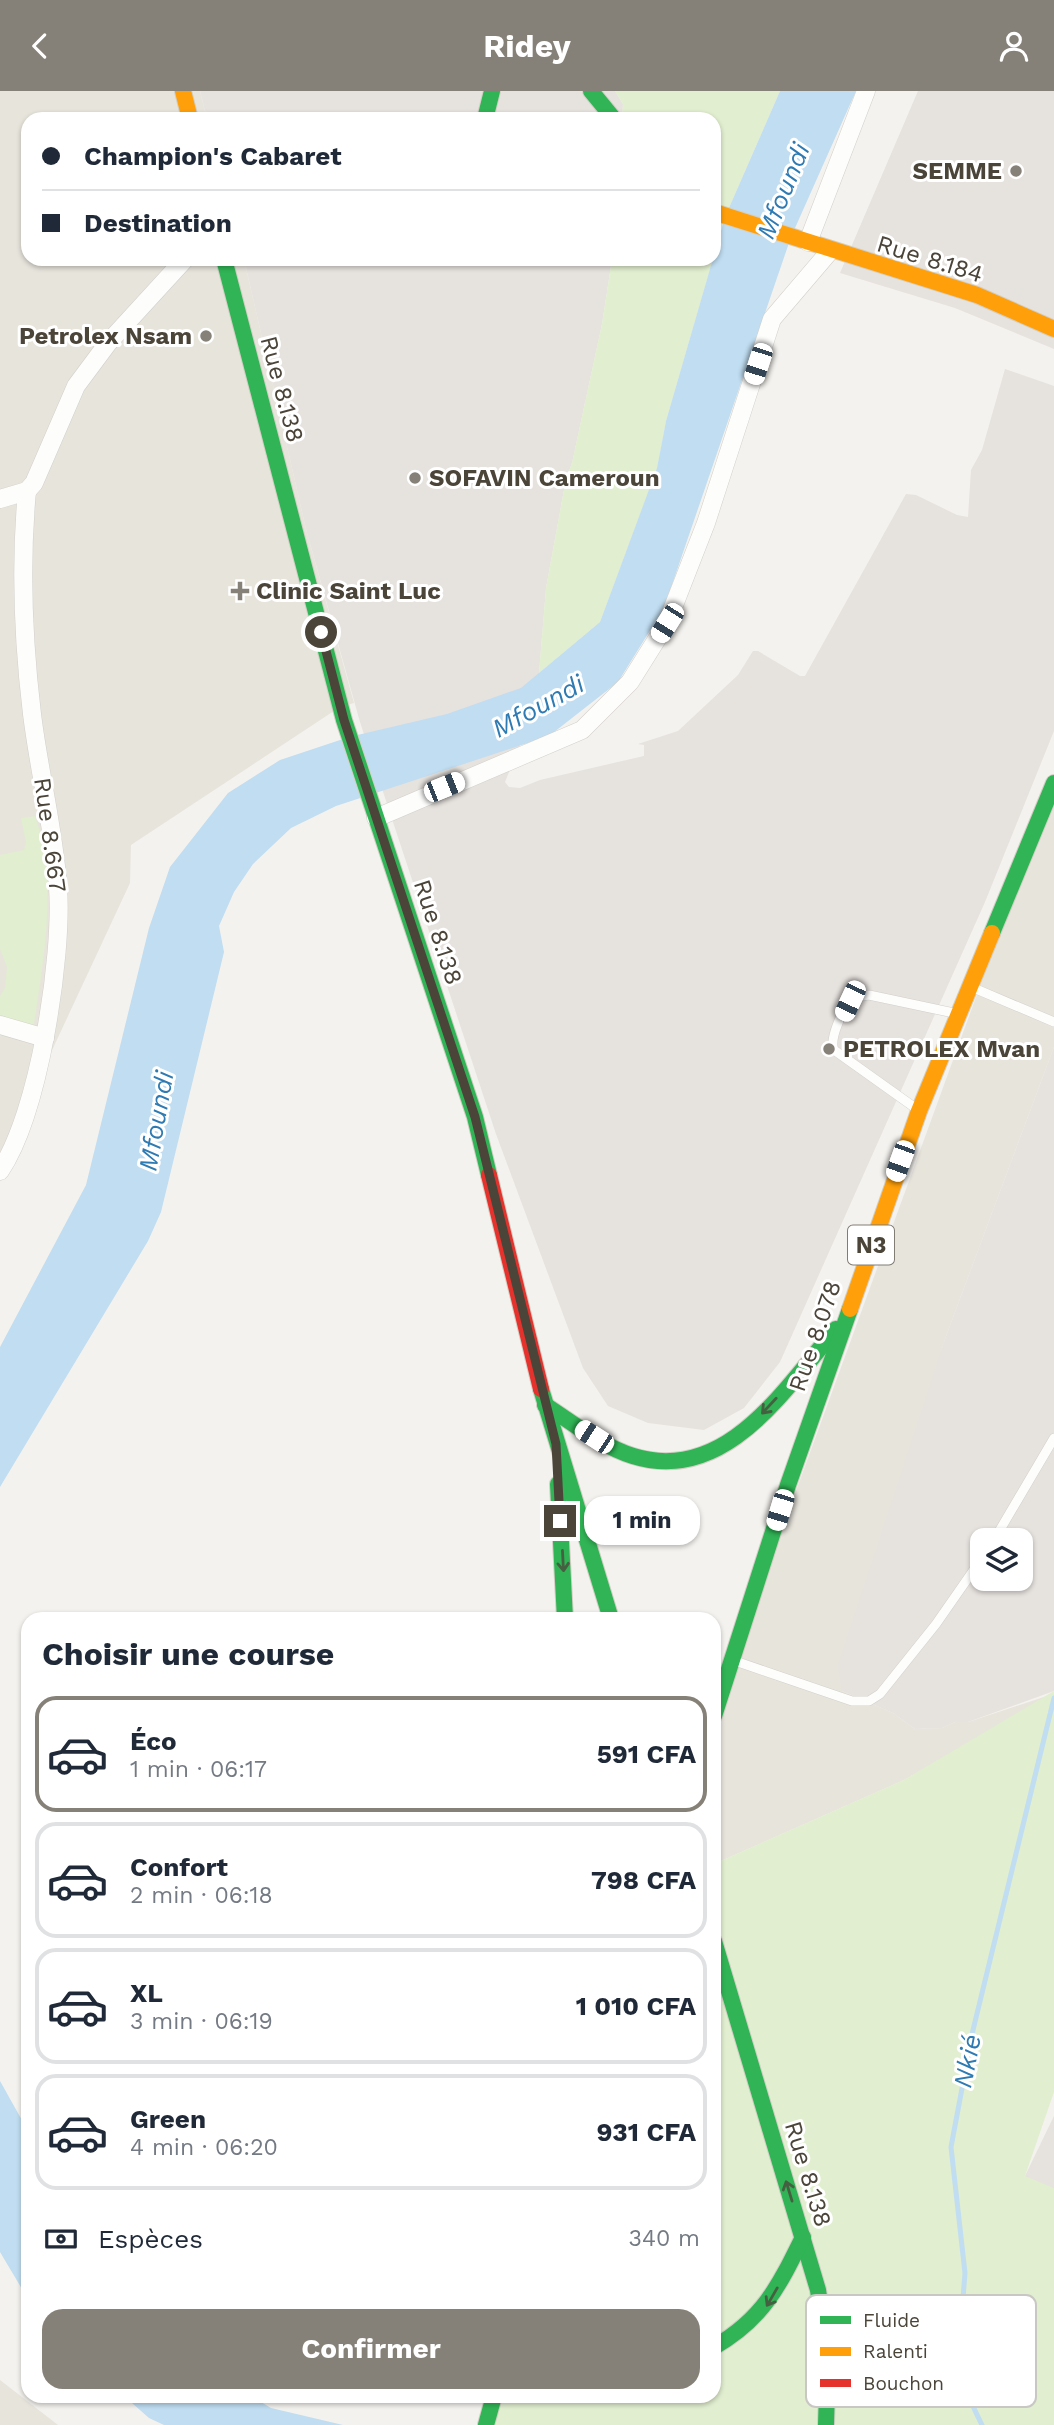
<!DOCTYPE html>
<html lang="fr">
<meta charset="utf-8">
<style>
body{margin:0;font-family:"Work Sans",sans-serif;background:#f2f2f3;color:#1f2937;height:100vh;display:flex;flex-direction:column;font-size:26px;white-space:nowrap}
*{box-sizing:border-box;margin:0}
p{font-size:23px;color:#747a83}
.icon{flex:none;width:38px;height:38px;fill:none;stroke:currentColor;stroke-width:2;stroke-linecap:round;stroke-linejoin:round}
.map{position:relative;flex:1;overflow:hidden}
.panel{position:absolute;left:21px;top:1521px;width:700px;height:791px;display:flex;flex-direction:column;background:#fff;border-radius:21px;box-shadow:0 2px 5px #0004}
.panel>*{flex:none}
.hud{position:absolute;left:21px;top:21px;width:700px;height:154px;border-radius:21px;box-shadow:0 2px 5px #0004;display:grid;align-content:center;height:154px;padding:0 21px;background:#fff}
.fabs{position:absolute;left:970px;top:1437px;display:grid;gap:14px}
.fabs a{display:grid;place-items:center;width:63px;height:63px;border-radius:14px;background:#fff;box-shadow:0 2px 5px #0004;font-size:35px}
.end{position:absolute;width:32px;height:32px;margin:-16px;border:9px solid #4b4439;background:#fff;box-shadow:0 0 0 4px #fff}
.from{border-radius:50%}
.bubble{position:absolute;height:49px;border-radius:21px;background:#fff;box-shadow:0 2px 5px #0004;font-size:23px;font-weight:700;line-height:49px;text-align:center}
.car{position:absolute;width:21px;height:42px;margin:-21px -10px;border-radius:9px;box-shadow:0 0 5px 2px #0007;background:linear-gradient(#fff 24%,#345 0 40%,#fff 0 76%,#345 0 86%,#fff 0)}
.hud b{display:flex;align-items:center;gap:24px;height:66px;font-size:26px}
.hud b+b{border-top:2px solid #e0e1e3}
.hud i{width:18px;height:18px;background:#1f2937}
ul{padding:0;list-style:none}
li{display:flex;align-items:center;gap:21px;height:116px;margin:0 14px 10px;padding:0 7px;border:4px solid #e0e1e3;border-radius:21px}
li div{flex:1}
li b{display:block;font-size:26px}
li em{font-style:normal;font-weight:700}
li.selected{border-color:#868178}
li>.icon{width:63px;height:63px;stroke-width:1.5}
h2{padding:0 21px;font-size:32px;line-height:84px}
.pay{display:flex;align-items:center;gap:18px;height:77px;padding:0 21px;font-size:26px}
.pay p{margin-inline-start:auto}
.button{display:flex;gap:14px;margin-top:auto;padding:14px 21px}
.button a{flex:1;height:80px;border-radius:21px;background:#868178;color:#fff;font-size:28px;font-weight:700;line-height:80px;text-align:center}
header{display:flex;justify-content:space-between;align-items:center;height:91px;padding:0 21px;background:#868178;color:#fff;font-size:32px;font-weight:700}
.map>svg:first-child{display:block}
</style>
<header><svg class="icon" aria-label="back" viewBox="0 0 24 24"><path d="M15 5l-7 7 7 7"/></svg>Ridey<svg class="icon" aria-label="person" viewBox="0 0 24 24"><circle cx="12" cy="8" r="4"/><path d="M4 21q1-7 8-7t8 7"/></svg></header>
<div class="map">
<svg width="1054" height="2334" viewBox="0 0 1054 2334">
<rect width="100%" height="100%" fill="#f4f2ee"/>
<g fill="#e7e4dc">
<path d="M0,0H200L207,28H28V168H244L306,438L354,612L340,616L131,754L130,792L0,1071Z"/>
<path d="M1054,692V956L945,1248L842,1600L893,1622L915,1638L942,1637L955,1631H968L1053,1603L904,1689L714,1773V1625Z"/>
<path d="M0,2289L58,2334H0Z"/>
</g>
<g fill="#e6e2de" fill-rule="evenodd">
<path d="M200,0H615L623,13L622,28H207Z"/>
<path d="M918,0H1054V258L955,217L840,182Z"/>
<path d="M244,168H612L602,233L572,372L566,388L546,497L539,582L528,633L505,691L509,696L520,697L540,689L644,665V654L638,653L678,640L738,584L753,560H758L800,585H805L906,403L916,404L957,424L968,426L971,379L982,359L1005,278L1054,295V640L985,811L780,1271L744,1317L704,1339L648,1332L608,1315L583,1277L496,1043L360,631L306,438Z"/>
<path d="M1054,956V1600L968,1631H955L942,1637L915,1638L893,1622L842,1600L838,1574L945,1248ZM982,1449H1020V1488H982Z"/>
<path d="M1054,2025V2142L1025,2085Z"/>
</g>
<g fill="#e1eecf">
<path d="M615,0H780L725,126L714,163V28H622L623,13Z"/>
<path d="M612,168H713L666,330L657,378L600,531L539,582L546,497L566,388L572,372L602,233Z"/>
<path d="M35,725C59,792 43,871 33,940L25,947L0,945V905L5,897L7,876L0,858V764L24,759L26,751L21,727Z"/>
<path d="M1054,1600V2001L1025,2085L1054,2097V2334H486L494,2305H714V1773L904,1689Z"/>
</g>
<g fill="#c0ddf1">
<path d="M780,0H856L791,146L664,517L618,591L549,645L336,715L291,737L253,773L234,801L219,835L224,861L161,1121L148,1150L0,1396V1256L86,1094L149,837L170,776L228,702L280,669L349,646L447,623L521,597L600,531L657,377L666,330L725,126Z"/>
<path d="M0,1990L28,2040V2208L0,2161Z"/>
<path d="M124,2305H251L271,2317L343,2334H164L149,2327Z"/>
</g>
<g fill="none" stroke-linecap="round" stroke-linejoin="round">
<path stroke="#c0ddf1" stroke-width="5" d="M982,2334L957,2282L965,2182L951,2056L973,1939L1054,1607"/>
<g stroke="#d2d0cb" stroke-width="10">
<g id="lane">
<path d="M976,898L1054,931"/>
<path d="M914,1016L834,959C829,948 843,916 853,908C858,905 863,905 869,904L954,922"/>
<path d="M994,1449L1054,1347"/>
<path d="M738,1571L852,1610H869L880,1603L936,1533L982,1467"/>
</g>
</g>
<g stroke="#d2d0cb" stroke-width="19">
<g id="street">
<path d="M808,151L866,0"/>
<path d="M0,408L27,400L34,392L76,295L108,252L185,168"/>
<path d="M376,727L582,639L630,591L667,532L706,432L772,228L830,160"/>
<path d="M0,934L45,947"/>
<path d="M0,1080C39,1022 63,866 58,796C54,738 39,681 32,623C23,548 20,475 27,400"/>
</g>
</g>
<g stroke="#d3cfc5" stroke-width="18">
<g id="fast">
<path d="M591,0L614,28"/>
<path d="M485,28L492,0"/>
<path d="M224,168L344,629L475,1026L489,1084"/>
<path d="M992,842L1054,692"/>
<path d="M541,1298L611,1528"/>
<path d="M545,1314C573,1332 601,1355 633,1365C726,1394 785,1297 836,1238"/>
<path d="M558,1393L565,1528"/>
<path d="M714,1625L788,1394L850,1218"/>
<path d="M714,1850L818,2199L828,2264L826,2334"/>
<path d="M714,2256C763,2228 779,2195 803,2146"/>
<path d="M486,2334L494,2305"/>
</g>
</g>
<g stroke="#d3cfc5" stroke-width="18">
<g id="slow">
<path d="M183,0L190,28"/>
<path d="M714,121L977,204L1054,238"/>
<path d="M850,1218L919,1020L992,842"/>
</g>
</g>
<g stroke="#d3cfc5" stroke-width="18">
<path id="jam" d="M489,1084L541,1298"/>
</g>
<use href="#lane" stroke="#fdfdfc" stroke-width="9"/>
<use href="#street" stroke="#fdfdfc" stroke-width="18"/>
<use href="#fast" stroke="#30b455" stroke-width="16"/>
<use href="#slow" stroke="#ff9f0a" stroke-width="16"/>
<use href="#jam" stroke="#e5322d" stroke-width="16"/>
</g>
<defs><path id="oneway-shaft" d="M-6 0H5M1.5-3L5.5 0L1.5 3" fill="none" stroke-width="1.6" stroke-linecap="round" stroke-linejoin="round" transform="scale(1.75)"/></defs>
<g stroke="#446040">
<use href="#oneway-shaft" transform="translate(769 1315) rotate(133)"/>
<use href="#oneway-shaft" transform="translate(563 1470) rotate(87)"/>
<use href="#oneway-shaft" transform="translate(789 2100) rotate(-107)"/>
<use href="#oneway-shaft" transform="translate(772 2206) rotate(120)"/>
</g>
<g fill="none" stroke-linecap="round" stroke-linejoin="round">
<path stroke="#4b4439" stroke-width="9" d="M321,541L344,629L475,1026L556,1353L560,1430"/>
</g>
<g fill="#868178" stroke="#fff" stroke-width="2.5">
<circle cx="1016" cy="80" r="7"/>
<circle cx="206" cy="245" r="7"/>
<circle cx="415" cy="387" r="7"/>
<path d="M236.5 489.5h7v7h7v7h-7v7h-7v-7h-7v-7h7z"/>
<circle cx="829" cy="958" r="7"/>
</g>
<g text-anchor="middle" stroke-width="6" stroke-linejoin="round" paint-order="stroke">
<rect fill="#fff" stroke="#817c74" stroke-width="2" x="848" y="1134.5" width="46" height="39" rx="5"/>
<g font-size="23" font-weight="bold" fill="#4b4439">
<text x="871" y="1162">N3</text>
</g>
<g font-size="24" font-weight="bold" fill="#4b4439" stroke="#fff" text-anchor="start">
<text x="1002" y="88" text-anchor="end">SEMME</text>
<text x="192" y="253" text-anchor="end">Petrolex Nsam</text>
<text x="429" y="395">SOFAVIN Cameroun</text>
<text x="256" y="508">Clinic Saint Luc</text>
<text x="843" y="966">PETROLEX Mvan</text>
</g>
<g font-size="24" fill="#4b4439" stroke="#fff">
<text transform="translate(930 168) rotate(17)" y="8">Rue 8.184</text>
<text transform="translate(282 298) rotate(75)" y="8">Rue 8.138</text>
<text transform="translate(50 744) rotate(82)" y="8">Rue 8.667</text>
<text transform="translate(438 841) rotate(72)" y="8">Rue 8.138</text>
<text transform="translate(815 1245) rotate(-71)" y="8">Rue 8.078</text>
<text transform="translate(808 2083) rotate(73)" y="8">Rue 8.138</text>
</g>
<g font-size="26" font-style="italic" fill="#2e7ab2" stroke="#fff">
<text transform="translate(783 100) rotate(-68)" y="9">Mfoundi</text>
<text transform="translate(538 615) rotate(-29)" y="9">Mfoundi</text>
<text transform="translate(156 1030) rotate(-80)" y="9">Mfoundi</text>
<text transform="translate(967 1970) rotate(-79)" y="9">Nkié</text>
</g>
</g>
<rect x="806" y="2204" width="230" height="112" rx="10" fill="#fff" stroke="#c9c7c4" stroke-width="2"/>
<rect x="820" y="2225" width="31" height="8" fill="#30b455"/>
<rect x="820" y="2256" width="31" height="9" fill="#ff9f0a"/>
<rect x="820" y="2288" width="31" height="8" fill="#e5322d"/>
<g font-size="19" fill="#4b4439">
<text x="863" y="2236">Fluide</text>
<text x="863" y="2267">Ralenti</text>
<text x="863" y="2299">Bouchon</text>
</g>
</svg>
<div class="fabs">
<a><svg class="icon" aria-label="layers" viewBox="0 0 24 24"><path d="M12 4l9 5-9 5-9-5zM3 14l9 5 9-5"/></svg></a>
</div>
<i class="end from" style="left:321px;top:541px"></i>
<i class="end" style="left:560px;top:1430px"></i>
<div class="bubble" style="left:584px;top:1405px;width:116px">1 min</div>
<i class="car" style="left:758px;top:273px;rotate:198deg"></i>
<i class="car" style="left:667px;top:532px;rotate:212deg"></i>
<i class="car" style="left:444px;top:696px;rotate:68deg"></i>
<i class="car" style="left:850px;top:910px;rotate:205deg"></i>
<i class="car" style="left:900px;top:1070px;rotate:200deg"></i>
<i class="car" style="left:594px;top:1346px;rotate:303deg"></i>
<i class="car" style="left:780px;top:1419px;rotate:197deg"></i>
<div class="hud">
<b><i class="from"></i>Champion's Cabaret</b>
<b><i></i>Destination</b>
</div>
<section class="panel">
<h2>Choisir une course</h2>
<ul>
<li class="selected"><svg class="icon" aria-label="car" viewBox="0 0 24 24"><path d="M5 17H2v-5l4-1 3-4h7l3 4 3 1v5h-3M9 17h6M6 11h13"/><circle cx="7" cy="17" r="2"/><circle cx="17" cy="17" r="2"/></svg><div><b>Éco</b><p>1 min · 06:17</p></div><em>591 CFA</em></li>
<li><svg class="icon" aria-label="car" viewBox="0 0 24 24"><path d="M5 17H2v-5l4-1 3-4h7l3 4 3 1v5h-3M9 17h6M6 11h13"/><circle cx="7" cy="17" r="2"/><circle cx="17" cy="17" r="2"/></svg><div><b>Confort</b><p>2 min · 06:18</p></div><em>798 CFA</em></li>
<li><svg class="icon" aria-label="car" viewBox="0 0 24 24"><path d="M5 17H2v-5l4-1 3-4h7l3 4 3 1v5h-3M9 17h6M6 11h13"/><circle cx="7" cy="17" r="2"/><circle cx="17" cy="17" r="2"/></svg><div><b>XL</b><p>3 min · 06:19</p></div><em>1 010 CFA</em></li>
<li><svg class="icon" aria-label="car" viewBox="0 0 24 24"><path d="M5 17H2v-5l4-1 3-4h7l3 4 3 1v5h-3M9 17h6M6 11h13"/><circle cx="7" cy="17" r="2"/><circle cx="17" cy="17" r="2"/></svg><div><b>Green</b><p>4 min · 06:20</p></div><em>931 CFA</em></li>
</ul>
<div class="pay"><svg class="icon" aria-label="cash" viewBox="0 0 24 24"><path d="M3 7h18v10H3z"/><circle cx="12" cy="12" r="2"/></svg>Espèces<p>340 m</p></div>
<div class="button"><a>Confirmer</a></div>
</section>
</div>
